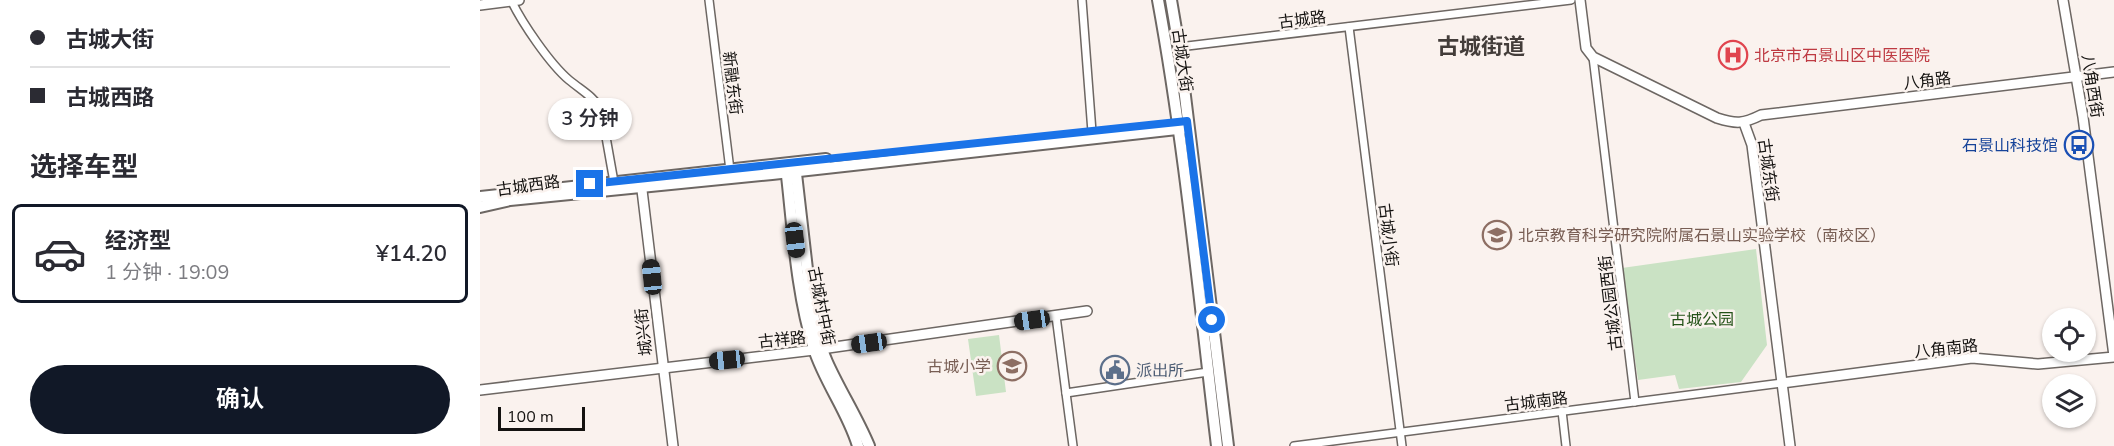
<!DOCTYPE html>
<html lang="zh">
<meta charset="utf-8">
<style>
body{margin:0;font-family:"Nunito Sans","Noto Sans SC",sans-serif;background:#f2f2f3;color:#2b2b33;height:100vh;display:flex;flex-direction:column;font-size:22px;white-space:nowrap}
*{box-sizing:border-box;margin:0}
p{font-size:20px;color:#7c7c81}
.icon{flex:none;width:33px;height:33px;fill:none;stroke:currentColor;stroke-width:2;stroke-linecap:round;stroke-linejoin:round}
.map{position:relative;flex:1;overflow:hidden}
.side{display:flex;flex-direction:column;background:#fff;width:480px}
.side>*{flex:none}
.top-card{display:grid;align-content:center;height:132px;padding:0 30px;background:#fff}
.controls{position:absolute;left:1562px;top:308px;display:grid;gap:12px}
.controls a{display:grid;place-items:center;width:54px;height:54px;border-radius:50%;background:#fff;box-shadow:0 2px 4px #0004;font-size:30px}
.scale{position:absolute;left:18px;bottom:15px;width:87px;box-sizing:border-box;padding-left:6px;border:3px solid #141210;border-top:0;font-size:16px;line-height:21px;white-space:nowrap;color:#141210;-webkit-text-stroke:4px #faf2ee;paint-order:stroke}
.end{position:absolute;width:27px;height:27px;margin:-14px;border:8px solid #1a73e8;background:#fff;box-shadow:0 0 0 3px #fff}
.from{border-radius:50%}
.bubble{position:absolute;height:42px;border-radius:21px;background:#fff;box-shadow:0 2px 4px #0004;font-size:20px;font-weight:600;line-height:42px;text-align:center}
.car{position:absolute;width:18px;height:36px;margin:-18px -9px;border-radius:8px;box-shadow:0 0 4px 2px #0007;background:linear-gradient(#222 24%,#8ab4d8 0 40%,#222 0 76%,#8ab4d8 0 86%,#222 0)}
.top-card b{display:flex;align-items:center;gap:21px;height:57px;font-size:22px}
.top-card b+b{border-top:2px solid #e1e1e2}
.top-card i{width:15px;height:15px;background:#2b2b33}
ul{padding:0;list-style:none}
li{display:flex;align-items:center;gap:18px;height:99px;margin:0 12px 9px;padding:0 18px;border:3px solid transparent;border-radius:9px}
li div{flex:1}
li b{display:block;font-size:22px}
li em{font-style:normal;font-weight:600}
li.active{border-color:#111827}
li>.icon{width:54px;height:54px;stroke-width:1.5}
h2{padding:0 30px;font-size:27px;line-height:72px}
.cta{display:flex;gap:12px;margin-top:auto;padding:12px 30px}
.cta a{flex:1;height:69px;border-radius:36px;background:#111827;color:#fff;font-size:24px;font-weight:600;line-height:69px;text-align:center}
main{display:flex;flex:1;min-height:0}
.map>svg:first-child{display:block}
</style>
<main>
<section class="side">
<div class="top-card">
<b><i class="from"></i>古城大街</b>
<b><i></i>古城西路</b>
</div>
<h2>选择车型</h2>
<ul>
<li class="active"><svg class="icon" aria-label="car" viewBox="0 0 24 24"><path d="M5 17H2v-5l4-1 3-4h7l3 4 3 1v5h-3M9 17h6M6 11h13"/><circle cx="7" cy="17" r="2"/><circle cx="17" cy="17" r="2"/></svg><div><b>经济型</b><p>1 分钟 · 19:09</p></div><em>¥14.20</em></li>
</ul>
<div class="cta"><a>确认</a></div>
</section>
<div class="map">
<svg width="1634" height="446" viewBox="0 0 1634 446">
<rect width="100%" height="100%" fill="#faf2ee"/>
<g fill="#cae2c4">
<path d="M1276,249L1287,345L1261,382L1199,389L1195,375L1158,380L1142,268Z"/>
<path d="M519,335L526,392L496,396L488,339Z"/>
</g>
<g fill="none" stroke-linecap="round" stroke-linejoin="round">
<g stroke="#6d6763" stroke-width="10">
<g id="minor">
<path d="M31,0C42,23 70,64 89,80C101,90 113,96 121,109L134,182"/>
<path d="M229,0L250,170"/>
<path d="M602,0L612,132"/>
<path d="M869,27L922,446"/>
<path d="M699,47L1091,0"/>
<path d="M1113,57L1155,402"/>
<path d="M576,316L586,393L728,372"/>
<path d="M586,393L593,446"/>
<path d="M1082,411L1086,446"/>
<path d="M814,446L1302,383"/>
</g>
</g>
<g stroke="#6d6763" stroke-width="12">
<g id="tertiary">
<path d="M1100,0L1106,48L1113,57L1237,118C1256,124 1263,124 1281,115L1634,72"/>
<path d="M1583,0L1603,117L1634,356"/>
<path d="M0,5L39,0"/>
<path d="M1264,123L1272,145L1310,446"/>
<path d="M161,182L193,446"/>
<path d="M1302,383L1492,358L1558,364L1634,357"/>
<path d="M0,390L334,350L607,311"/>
</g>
</g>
<g stroke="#6d6763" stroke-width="14">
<g id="secondary">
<path d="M315,165L331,304C335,324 339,344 347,362C360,391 377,417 389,446"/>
<path d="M306,167C313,226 316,292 334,349C345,383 368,412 378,446"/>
<path d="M0,197L346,159"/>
<path d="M0,207L30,200L292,174L706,128"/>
</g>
</g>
<g stroke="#6d6763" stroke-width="14">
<g id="primary">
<path d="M678,0C705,147 719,297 737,446"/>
<path d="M691,0L699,47L748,446"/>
</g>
</g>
<use href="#minor" stroke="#fff" stroke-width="7"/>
<use href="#tertiary" stroke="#fff" stroke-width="9"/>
<use href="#secondary" stroke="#fff" stroke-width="10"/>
<use href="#primary" stroke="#fff" stroke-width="10"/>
</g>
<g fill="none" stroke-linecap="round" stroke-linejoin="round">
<path stroke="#1a73e8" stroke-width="8" d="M110,184L707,121L732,320"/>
</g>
<defs>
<g id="hospital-ring" transform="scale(1.5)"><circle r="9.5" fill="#faf2ee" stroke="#e0444e" stroke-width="1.5"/><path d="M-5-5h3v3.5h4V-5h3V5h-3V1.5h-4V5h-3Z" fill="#e0444e"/></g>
<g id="bus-ring" transform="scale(1.5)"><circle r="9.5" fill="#faf2ee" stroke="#1a4fb4" stroke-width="1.5"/><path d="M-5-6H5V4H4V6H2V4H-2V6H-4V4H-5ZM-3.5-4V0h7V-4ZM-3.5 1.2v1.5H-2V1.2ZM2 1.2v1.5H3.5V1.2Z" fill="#1a4fb4"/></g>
<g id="school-ring" transform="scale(1.5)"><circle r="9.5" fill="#faf2ee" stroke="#8d6e63" stroke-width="1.5"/><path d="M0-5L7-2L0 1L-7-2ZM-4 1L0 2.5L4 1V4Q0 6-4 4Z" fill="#8d6e63"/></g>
<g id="civic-ring" transform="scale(1.5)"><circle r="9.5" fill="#faf2ee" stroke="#5c6f8a" stroke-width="1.5"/><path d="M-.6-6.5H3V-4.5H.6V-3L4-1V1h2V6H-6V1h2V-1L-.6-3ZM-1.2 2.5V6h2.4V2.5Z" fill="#5c6f8a"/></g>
</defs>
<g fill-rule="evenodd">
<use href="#hospital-ring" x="1253" y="55"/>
<use href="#bus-ring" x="1599" y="145"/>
<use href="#school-ring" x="1017" y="235"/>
<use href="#school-ring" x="532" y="366"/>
<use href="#civic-ring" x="635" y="370"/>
</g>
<g text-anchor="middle" stroke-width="5" stroke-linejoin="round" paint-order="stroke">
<g font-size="16" fill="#141210" stroke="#faf2ee">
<text transform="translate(822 19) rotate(-7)" y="6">古城路</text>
<text transform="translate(703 60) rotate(82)" y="6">古城大街</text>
<text transform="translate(1447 80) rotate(-7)" y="6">八角路</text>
<text transform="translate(253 83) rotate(83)" y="6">新融东街</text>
<text transform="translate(1613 86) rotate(81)" y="6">八角西街</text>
<text transform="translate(1289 170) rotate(82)" y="6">古城东街</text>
<text transform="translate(48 185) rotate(-8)" y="6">古城西路</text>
<text transform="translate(909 235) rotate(83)" y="6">古城小街</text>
<text transform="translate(1130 303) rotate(-97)" y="6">古城公园西街</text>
<text transform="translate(342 306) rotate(79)" y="6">古城村中街</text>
<text transform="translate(163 332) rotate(-96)" y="6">城兴街</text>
<text transform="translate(302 339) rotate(-6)" y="6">古祥路</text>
<text transform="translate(1466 348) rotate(-6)" y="6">八角南路</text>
<text transform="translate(1056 401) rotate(-7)" y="6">古城南路</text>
</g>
<g font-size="16" fill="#be3a42" stroke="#faf2ee" text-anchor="start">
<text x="1274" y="61">北京市石景山区中医医院</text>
</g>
<g font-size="16" fill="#164399" stroke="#faf2ee" text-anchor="end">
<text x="1578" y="151">石景山科技馆</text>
</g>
<g font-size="16" fill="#785e54" stroke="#faf2ee" text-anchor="start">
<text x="1038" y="241">北京教育科学研究院附属石景山实验学校（南校区）</text>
<text x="511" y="372" text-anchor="end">古城小学</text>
</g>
<g font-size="16" fill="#255319" stroke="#faf2ee">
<text x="1222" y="325">古城公园</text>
</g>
<g font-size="16" fill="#4e5e75" stroke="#faf2ee" text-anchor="start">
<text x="656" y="376">派出所</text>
</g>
<g font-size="22" font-weight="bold" fill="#433d3a" stroke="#faf2ee">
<text x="1001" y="54">古城街道</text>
</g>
</g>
</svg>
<div class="controls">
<a><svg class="icon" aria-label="locate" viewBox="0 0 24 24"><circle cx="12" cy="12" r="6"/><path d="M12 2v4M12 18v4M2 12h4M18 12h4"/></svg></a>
<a><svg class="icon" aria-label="layers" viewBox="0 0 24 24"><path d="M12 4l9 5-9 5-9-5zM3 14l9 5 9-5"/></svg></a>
</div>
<div class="scale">100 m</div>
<i class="end from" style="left:732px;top:320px"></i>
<i class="end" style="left:110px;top:184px"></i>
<div class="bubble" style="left:68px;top:98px;width:84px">3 分钟</div>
<i class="car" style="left:315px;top:240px;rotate:173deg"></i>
<i class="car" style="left:172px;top:277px;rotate:354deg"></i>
<i class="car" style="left:552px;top:320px;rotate:262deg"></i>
<i class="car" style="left:389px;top:343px;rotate:262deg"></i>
<i class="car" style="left:247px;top:360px;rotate:264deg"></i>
</div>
</main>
